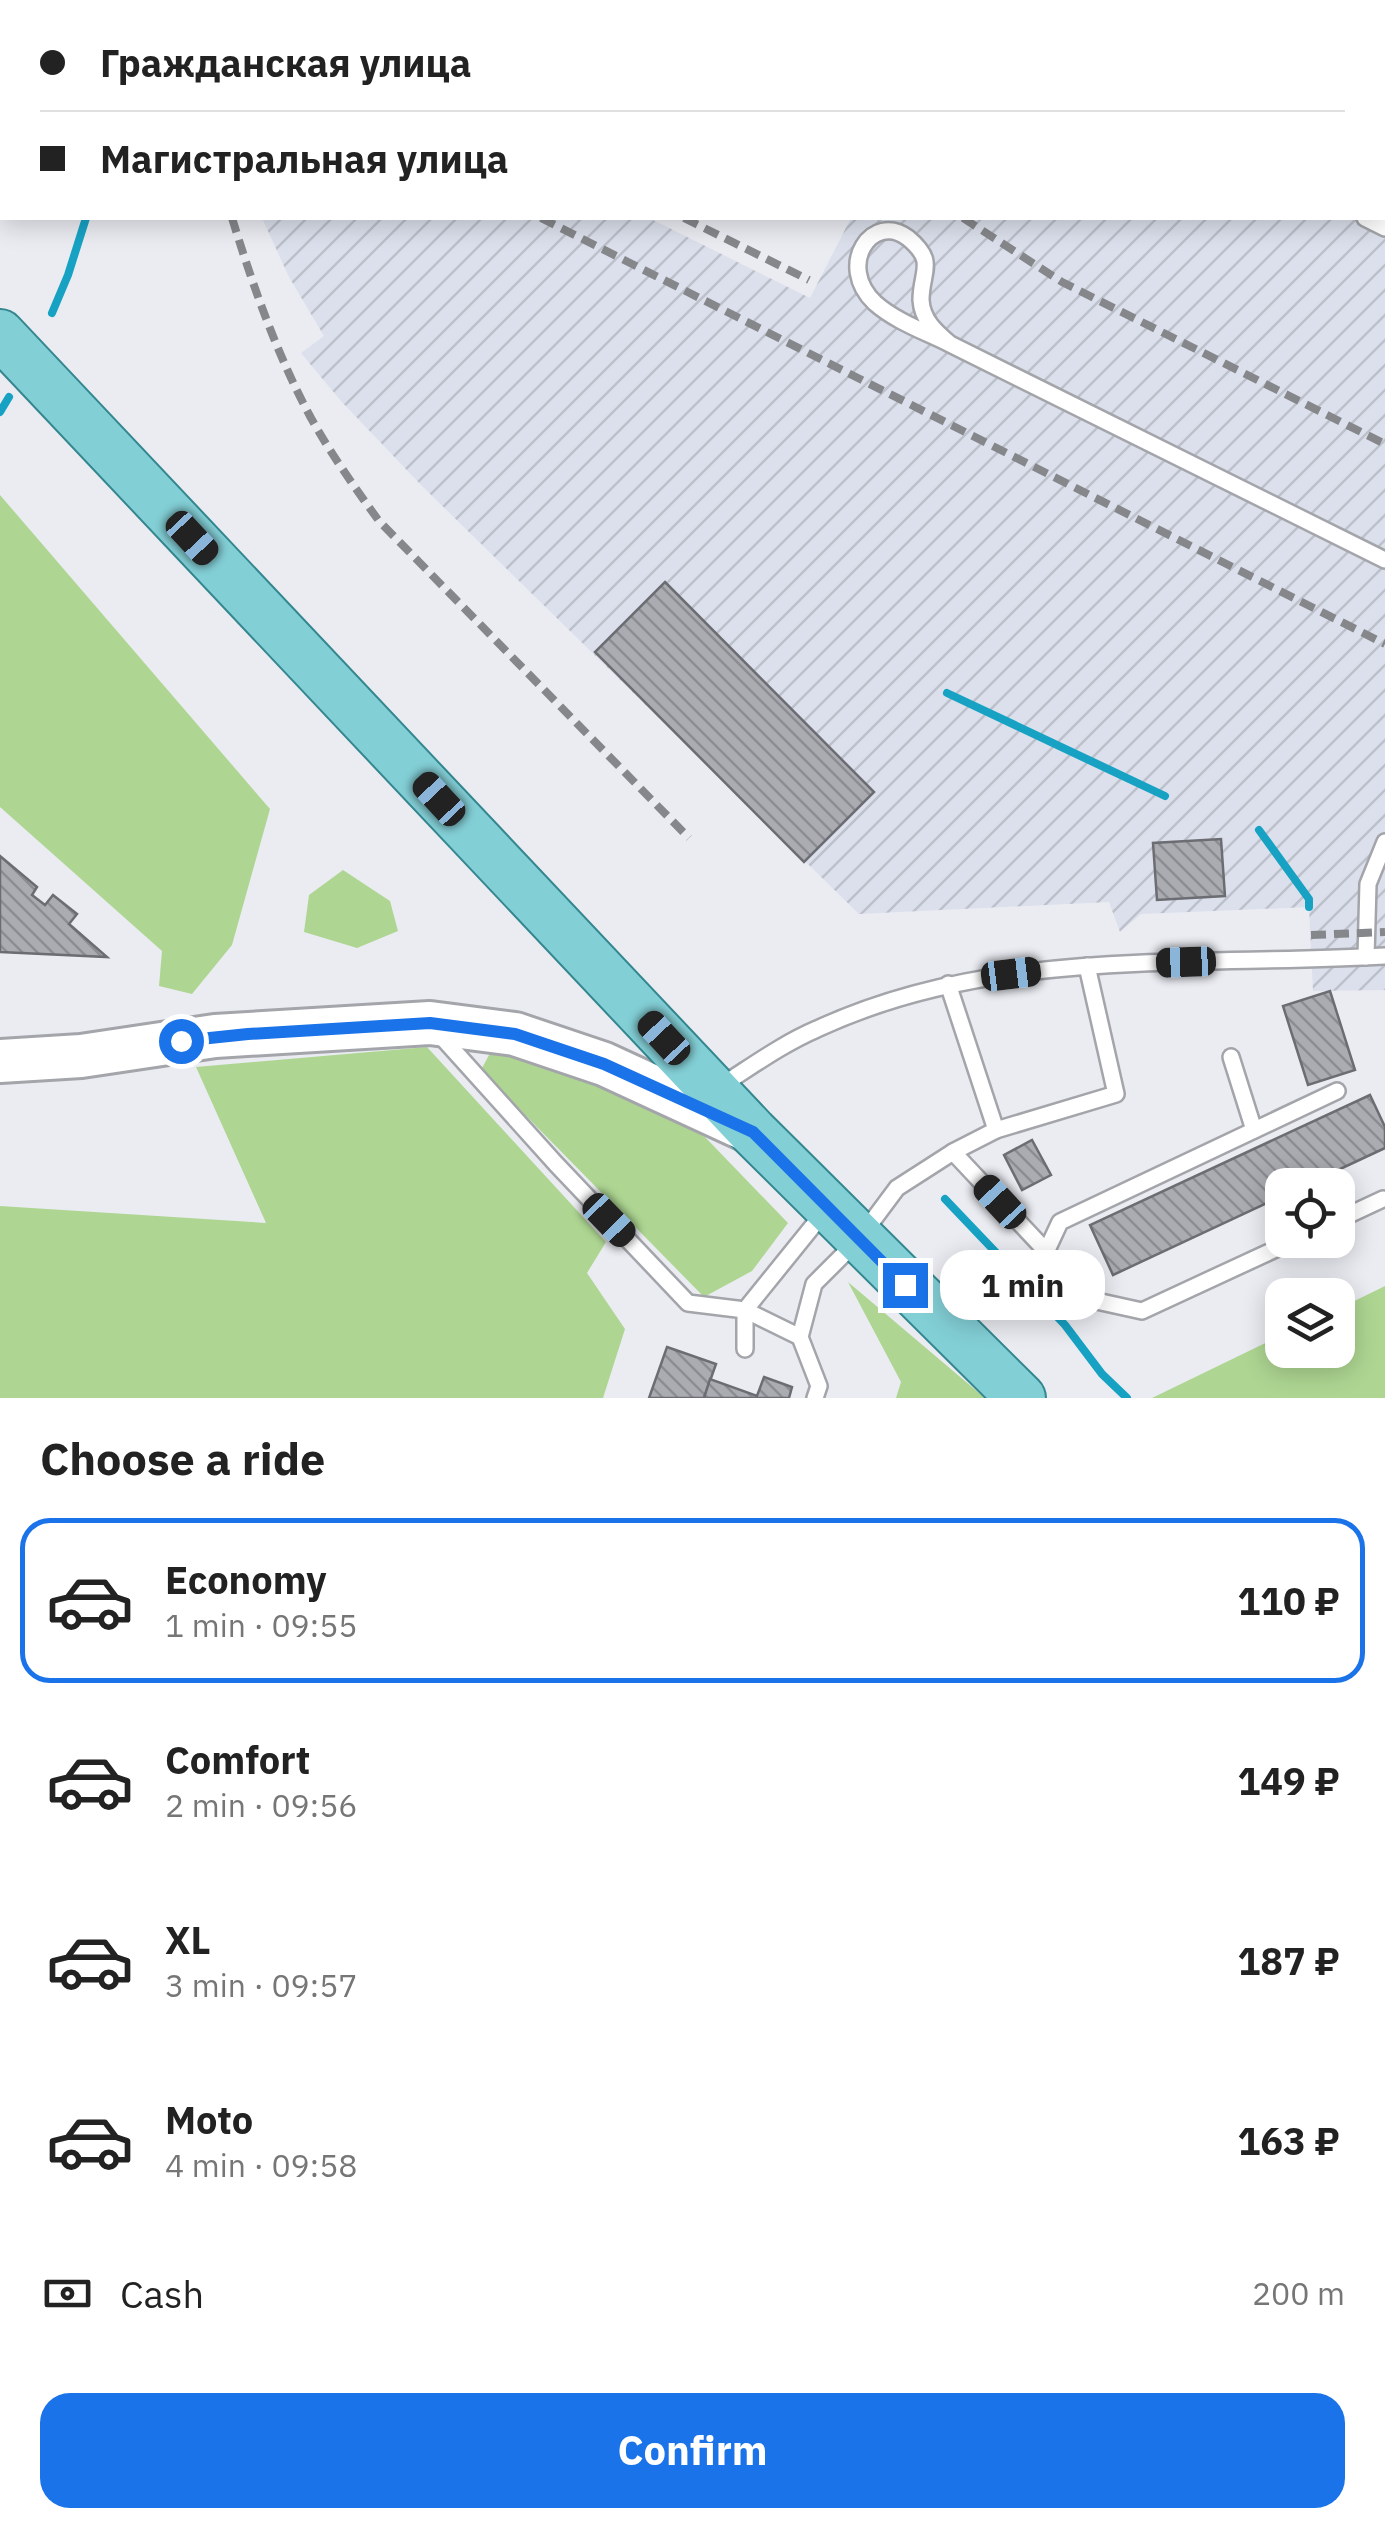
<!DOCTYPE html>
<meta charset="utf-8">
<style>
body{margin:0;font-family:"IBM Plex Sans",sans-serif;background:#f2f2f2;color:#222;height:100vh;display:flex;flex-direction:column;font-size:38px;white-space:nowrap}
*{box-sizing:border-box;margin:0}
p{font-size:32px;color:#767676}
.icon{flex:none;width:55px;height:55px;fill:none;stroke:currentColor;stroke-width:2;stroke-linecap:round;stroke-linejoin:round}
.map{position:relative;height:1398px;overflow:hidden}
.panel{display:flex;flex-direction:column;background:#fff;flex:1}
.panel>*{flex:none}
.banner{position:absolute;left:0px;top:0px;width:1385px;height:220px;box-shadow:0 5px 25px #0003;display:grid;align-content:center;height:220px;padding:0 40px;background:#fff}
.controls{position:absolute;left:1265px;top:1168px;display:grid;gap:20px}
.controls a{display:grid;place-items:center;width:90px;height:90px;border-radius:20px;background:#fff;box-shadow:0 5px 25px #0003;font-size:50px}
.end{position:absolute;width:45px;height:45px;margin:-22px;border:12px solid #1a73e8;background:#fff;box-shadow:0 0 0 5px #fff}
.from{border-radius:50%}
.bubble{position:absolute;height:70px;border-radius:30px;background:#fff;box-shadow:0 5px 25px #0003;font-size:32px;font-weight:800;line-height:70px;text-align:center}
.car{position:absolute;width:30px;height:60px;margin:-30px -15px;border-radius:12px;box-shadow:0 0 8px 2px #0007;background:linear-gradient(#222 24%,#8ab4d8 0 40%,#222 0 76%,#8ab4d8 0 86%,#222 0)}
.banner b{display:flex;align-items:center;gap:35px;height:95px;font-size:38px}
.banner b+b{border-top:2px solid #e0e0e0}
.banner i{width:25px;height:25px;background:#222}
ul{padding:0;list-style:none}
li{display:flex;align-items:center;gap:30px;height:165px;margin:0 20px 15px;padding:0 20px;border:5px solid transparent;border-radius:30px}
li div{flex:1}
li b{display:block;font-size:38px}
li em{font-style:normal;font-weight:800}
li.selected{border-color:#1a73e8}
li>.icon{width:90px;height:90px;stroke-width:1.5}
h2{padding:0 40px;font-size:45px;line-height:120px}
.pay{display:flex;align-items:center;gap:25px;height:110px;padding:0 40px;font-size:38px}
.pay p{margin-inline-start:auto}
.button{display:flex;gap:20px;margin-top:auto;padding:20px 40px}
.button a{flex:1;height:115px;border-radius:30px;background:#1a73e8;color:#fff;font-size:40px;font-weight:800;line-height:115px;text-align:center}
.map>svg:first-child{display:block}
</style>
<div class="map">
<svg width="1385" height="1398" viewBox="0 0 1385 1398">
<defs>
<pattern id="industrial-furrows" width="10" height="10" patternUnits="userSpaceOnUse" patternTransform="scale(2.5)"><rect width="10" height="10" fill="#dbe0ec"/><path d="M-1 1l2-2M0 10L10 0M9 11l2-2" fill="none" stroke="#bdc1cb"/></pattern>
<pattern id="building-back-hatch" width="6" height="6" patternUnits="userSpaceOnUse" patternTransform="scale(2.5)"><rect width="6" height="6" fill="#aaacb2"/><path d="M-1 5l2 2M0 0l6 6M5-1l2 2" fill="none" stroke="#8c8d92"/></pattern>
</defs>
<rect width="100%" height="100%" fill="#eaecf2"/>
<g fill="url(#industrial-furrows)">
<path d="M819,0H1138L1142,2H818Z"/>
<path d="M1383,146L1385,147V990L1313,991L1309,907L1141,914L1120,932L1109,902L859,914L422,486L341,401L301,353L324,336L289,277L262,218H649L810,298L851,218H1382Z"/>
</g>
<g fill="#aed692">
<path d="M0,495L270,809L232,945L192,994L159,986L162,951L0,807Z"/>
<path d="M343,870L390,901L398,931L357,948L304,932L309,895Z"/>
<path d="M505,1043L611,1079L705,1137L788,1223L752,1271L704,1297L481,1070L489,1055Z"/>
<path d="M427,1047L606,1242L587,1273L625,1329L603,1398H0V1206L266,1223L196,1067Z"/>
<path d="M848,1282L985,1398H896L901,1382Z"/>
<path d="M1385,1286V1398H1152L1282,1335V1350H1338V1309Z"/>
</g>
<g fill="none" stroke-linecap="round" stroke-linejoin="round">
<g stroke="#17a2c4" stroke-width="8">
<path d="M249,0L250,2"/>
<path d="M126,2V0"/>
<path d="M52,313L68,275L86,218"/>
<path d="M0,412L9,397"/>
<path d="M947,693L1165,796"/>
<path d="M1259,830L1309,899V907"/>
<path d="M945,1199L1065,1325L1102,1374L1127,1398"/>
</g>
</g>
<g fill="url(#building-back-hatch)" stroke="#6b6d72" stroke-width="2.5">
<path d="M665,582L874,792L804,862L595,652Z"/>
<path d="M1221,839L1225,896L1157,900L1153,843Z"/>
<path d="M0,856L37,887L32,895L45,905L53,895L77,914L69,924L107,957L0,952Z"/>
<path d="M1330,991L1355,1070L1308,1085L1283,1006Z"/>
<path d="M1370,1095L1385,1127V1148L1306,1185H1282V1196L1113,1275L1090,1225Z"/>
<path d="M1032,1140L1051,1175L1022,1190L1004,1155Z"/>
<path d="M667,1347L716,1364L704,1398H649Z"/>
<path d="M764,1377L792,1387L789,1398H704L710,1379L757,1396Z"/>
</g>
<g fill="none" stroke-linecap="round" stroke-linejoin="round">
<g stroke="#a3a5aa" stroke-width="20">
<g id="lane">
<path d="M907,2H922"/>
<path d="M1365,218L1385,228"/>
<path d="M950,344C936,332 922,320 921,300C921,271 937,262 908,238C873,211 835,265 875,303C895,321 926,332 950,344L1385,560"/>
<path d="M1366,957L1368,884L1385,842"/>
<path d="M439,1034L556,1164L688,1303L745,1310L800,1337"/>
<path d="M1231,1057L1254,1130"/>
<path d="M719,1087C751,1067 782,1044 817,1029C995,946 1195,967 1385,956"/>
<path d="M996,1130L1116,1094L1087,966"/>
<path d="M953,1152L1092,1300L1142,1311L1295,1240"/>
<path d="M1338,1220L1383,1199"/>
<path d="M1046,1252L1060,1222L1337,1091"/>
<path d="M745,1349V1310L825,1211"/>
<path d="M815,1398L819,1386L800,1337L814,1284L859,1239L897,1188L953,1152L996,1130L948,984"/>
</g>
</g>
<g stroke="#a3a5aa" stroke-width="48">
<path id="secondary" d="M0,1061L81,1056L215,1036L430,1023L515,1034L604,1064L747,1130"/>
</g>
<g stroke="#34878f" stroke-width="52">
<path id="primary" d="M0,334L753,1132L1021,1398"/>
</g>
<use href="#lane" stroke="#fff" stroke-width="15"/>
<use href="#secondary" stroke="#fff" stroke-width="42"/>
<use href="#primary" stroke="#83cfd6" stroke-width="48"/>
<g stroke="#86878b" stroke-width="8" stroke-dasharray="15 8" stroke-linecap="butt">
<path d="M182,0L183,2"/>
<path d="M280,0L281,2"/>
<path d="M319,0L321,2"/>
<path d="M614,0L617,2"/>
<path d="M1226,0L1230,2"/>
<path d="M1296,0L1301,2"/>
<path d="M1382,53L1385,54"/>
<path d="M0,80L2,100"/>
<path d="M1382,104L1385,105"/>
<path d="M232,218C253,286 277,355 311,418C331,454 355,488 379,521L689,838"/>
<path d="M541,218L1385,644"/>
<path d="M684,218L809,280"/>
<path d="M963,218L1062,282L1385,444"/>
<path d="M1311,935L1385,932"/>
</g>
</g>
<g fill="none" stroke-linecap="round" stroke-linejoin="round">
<path stroke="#1a73e8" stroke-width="12" d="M181,1041L248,1034L430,1023L515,1034L604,1064L753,1132L905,1285"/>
</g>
</svg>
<div class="controls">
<a><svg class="icon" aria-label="locate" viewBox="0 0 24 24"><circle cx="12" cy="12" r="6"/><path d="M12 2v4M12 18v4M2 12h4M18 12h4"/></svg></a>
<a><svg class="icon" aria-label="layers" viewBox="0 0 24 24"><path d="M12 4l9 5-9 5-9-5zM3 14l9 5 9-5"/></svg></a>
</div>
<i class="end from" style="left:181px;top:1041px"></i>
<i class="end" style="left:905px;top:1285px"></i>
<div class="bubble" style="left:940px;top:1250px;width:165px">1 min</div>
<i class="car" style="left:192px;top:538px;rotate:137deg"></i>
<i class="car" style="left:439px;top:799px;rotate:317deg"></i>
<i class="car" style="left:1186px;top:962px;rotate:268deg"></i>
<i class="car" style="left:1011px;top:974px;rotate:83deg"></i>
<i class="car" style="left:664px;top:1038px;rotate:317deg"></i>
<i class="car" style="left:1000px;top:1202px;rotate:317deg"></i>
<i class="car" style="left:609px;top:1220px;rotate:136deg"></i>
<div class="banner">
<b><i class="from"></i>Гражданская улица</b>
<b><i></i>Магистральная улица</b>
</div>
</div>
<section class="panel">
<h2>Choose a ride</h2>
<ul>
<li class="selected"><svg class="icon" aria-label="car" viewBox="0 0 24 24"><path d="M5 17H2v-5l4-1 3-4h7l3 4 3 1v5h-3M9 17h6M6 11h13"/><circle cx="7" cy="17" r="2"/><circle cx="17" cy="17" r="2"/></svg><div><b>Economy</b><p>1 min · 09:55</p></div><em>110 ₽</em></li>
<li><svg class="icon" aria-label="car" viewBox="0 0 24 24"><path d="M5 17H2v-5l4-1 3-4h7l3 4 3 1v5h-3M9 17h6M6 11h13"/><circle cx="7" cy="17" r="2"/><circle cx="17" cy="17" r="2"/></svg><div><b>Comfort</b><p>2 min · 09:56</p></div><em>149 ₽</em></li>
<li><svg class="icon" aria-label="car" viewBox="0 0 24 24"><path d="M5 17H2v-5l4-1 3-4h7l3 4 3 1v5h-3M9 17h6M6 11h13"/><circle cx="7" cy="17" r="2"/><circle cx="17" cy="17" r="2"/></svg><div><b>XL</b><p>3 min · 09:57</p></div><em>187 ₽</em></li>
<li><svg class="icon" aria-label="car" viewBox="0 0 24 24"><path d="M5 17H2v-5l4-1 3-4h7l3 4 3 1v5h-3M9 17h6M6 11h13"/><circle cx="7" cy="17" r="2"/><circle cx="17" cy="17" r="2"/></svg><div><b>Moto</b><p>4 min · 09:58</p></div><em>163 ₽</em></li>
</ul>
<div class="pay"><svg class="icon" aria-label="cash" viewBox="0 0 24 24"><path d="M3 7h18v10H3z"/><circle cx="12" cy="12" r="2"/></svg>Cash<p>200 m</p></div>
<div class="button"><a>Confirm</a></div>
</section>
